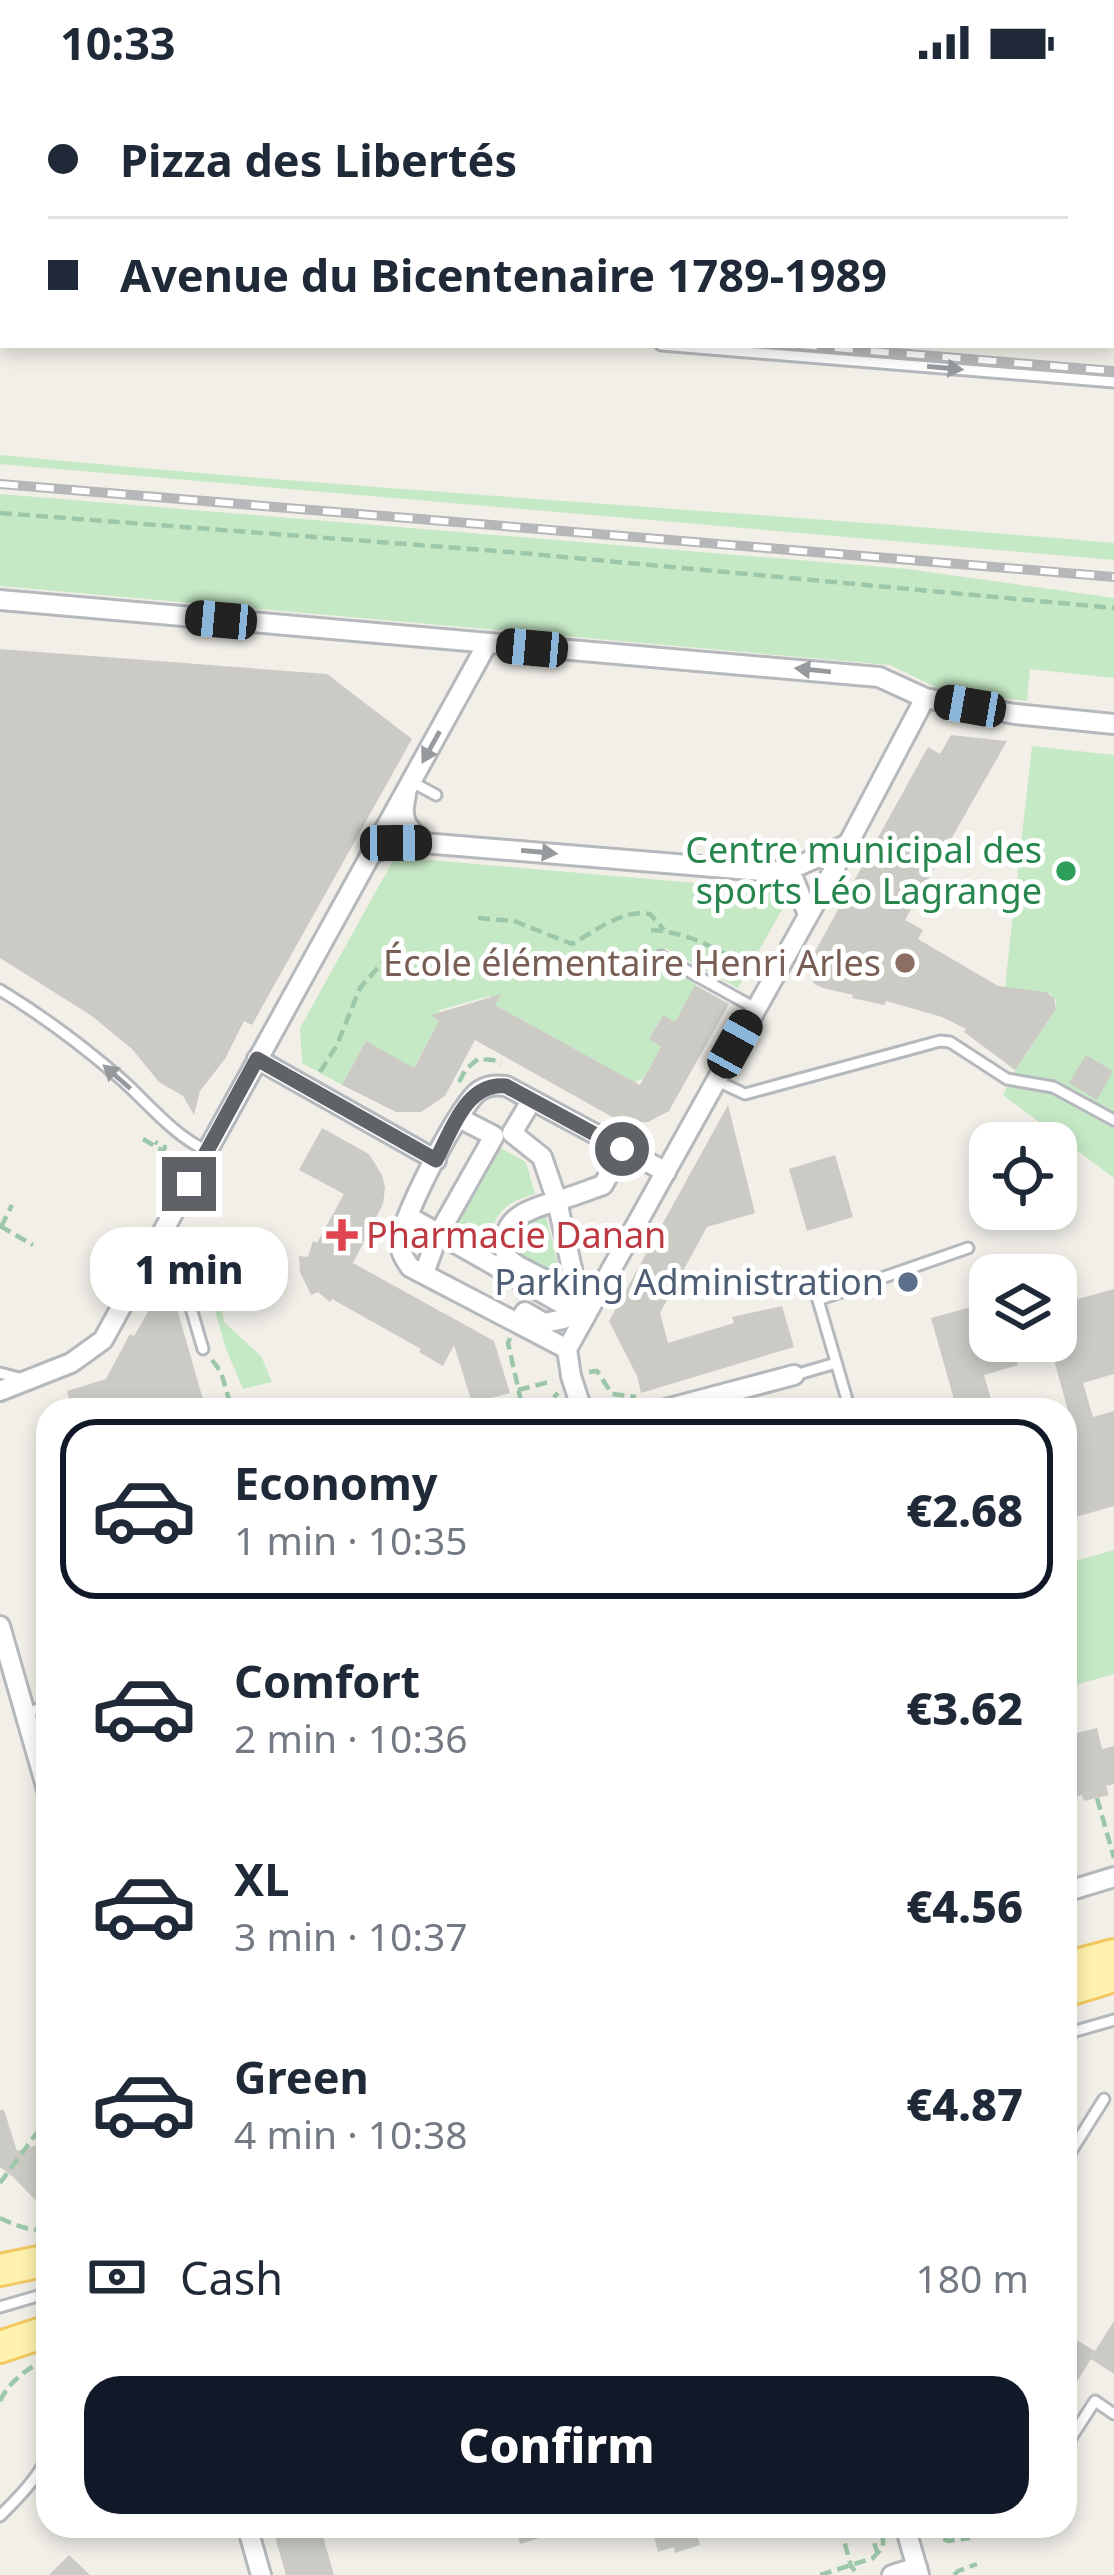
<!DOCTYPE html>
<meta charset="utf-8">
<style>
body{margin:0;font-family:"Noto Sans",sans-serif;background:#f6f6f7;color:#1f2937;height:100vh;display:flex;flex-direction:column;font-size:45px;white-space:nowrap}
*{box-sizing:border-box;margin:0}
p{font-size:39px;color:#747a83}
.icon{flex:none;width:66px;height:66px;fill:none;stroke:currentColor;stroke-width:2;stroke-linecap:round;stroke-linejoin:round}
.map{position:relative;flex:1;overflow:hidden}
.panel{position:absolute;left:36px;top:1314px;width:1041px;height:1140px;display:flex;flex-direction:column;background:#fff;border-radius:36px;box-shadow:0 6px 18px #0003}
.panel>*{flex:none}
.hud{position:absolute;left:0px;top:0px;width:1116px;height:264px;box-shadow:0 6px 18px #0003;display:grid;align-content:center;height:264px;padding:0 48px;background:#fff}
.buttons{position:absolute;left:969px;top:1038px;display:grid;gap:24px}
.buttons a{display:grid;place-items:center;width:108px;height:108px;border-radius:24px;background:#fff;box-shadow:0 6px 18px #0003;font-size:60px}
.end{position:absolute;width:54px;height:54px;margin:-27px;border:15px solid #5f6368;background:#fff;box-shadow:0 0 0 6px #fff}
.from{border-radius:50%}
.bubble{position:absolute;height:84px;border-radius:36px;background:#fff;box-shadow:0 6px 18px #0003;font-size:39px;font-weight:800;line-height:84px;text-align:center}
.car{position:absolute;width:36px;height:72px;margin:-36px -18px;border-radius:15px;box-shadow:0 0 9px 3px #0007;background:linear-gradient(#222 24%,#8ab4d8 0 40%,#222 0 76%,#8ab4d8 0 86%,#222 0)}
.hud b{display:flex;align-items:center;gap:42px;height:114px;font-size:45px}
.hud b+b{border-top:3px solid #e0e1e3}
.hud i{width:30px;height:30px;background:#1f2937}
ul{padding:21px 0 0;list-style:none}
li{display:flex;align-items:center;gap:36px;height:180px;margin:0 24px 18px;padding:0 24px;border:6px solid transparent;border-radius:36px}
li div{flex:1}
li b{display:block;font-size:45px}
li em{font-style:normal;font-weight:800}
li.active{border-color:#111827}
li>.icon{width:108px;height:108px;stroke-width:1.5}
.pay{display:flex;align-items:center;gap:30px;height:132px;padding:0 48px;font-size:45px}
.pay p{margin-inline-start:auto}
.button{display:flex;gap:24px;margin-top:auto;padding:24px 48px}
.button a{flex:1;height:138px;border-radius:36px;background:#111827;color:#fff;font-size:48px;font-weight:800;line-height:138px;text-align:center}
.status{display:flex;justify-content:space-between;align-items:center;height:84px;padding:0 60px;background:#fff;direction:ltr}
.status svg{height:33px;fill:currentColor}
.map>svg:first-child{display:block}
</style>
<div class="status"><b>10:33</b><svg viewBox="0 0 49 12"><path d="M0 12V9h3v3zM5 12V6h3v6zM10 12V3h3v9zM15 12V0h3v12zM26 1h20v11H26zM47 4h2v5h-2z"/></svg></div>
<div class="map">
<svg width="1114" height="2491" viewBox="0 0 1114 2491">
<rect width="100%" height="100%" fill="#f1efe8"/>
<g fill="#c5e8c5">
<path d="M0,371C371,407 743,427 1114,459V476L0,380Z"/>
<path d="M0,410L907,485L1114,514V594L1030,585L1027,617L941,606L890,581L0,502Z"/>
<path d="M1032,662L1114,671V1094L1003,1011L1015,986L1056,925V918L1051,910L1005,903Z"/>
<path d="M395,773L786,807L789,813L738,904L665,864L657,879L696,900L675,938L662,932L649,955L661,963L643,995L634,998L495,921L497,916L489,912L440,926L436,934L439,937L413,985L366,957L342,1001L302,979L300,944Z"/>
<path d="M497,1062L526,1078L535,1110C502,1119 490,1132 491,1168L452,1148Z"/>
<path d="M545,1129L560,1188L557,1191L517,1170L511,1157L523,1136Z"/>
<path d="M206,1197L222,1227L224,1238L261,1272L272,1298L243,1305L226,1265Z"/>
<path d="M1114,1466V1590L1065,1604V1480Z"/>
</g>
<g fill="#cccac5">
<path d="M0,565L327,590L412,655L252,941L244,937L225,975L200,1007L194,1031L183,1012L159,998L132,965L92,932L0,874Z"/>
<path d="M951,651L1007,657L905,836L923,846L918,855L998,902L1046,908L1054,914L1056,925L1015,986L964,948L966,945L942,933L886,917L884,921L852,914L853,911L823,904L814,900L807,882L928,663L940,670Z"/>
<path d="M695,901L729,920L669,1027L648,1038L635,1039L616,1035L475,956L445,1012L421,1028H396L342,1001L366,957L414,984L439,937L431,931L501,910L495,921L640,1001L661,963L649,955L663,931L675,938Z"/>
<path d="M1086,971L1113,987L1097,1016L1069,999Z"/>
<path d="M728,1021L755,1129L707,1143L660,1229L668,1259L734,1239L732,1233L782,1222L794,1263L641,1309L637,1292L609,1237Z"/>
<path d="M322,1044L369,1070L382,1091L385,1104L383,1120L353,1179L494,1257L510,1309L472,1319L454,1261L443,1282L419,1268L421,1265L332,1215L330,1218L318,1208L311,1211L300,1188L299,1172L308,1173L313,1157L317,1159L344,1110L299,1086Z"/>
<path d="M835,1071L853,1133L807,1147L789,1085Z"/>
<path d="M168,1193L206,1326H72L67,1307L106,1295L130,1250L134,1252Z"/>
<path d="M1114,1205V1290L1083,1299L1093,1333L1114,1327V1422L1065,1436V1340L1071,1338L1049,1257H1056V1221Z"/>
<path d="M990,1218V1257H1011L1018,1281L984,1291L994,1326H957L931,1234Z"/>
<path d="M1097,1644L1102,1665L1114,1662V1700L1106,1702L1109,1711L1084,1717L1082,1711L1065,1715V1652Z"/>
<path d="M0,2026H4L17,2067L48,2058V2129L12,2092L0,2083Z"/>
<path d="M1114,2237V2290L1091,2275L1065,2317V2249L1095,2267Z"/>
<path d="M272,2442H320L334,2491H286Z"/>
<path d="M515,2442H565L566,2446L520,2460Z"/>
<path d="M651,2442H694L700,2461L675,2469L674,2463L658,2468Z"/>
<path d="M69,2471L90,2491H49Z"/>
</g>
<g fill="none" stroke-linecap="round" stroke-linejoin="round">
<g stroke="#b5b8bc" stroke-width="15">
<g id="lane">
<path d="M493,0L503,3"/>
<path d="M803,0L839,3"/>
<path d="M431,3L452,0"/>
<path d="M1113,26H1114"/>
<path d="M1113,69H1114"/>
<path d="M1113,105H1114"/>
<path d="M1113,189H1114"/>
<path d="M1113,211H1114"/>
<path d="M661,261L1114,298"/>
<path d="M412,698L436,711"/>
<path d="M661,872L755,924"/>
<path d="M0,906C43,932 83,962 121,995C149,1020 172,1050 207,1067"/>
<path d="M717,997L745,1010L940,957L950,958L1007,995L1053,1003L1114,1036"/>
<path d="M168,1146L203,1265"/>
<path d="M0,1289L19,1294"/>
<path d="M795,1291L836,1279"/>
<path d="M850,1326L818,1216L968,1164"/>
<path d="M25,1629L48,1622"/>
<path d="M1065,1950L1114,1936"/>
<path d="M1065,2077L1104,2015"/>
<path d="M0,2223L48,2209"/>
<path d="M1065,2363L1095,2317L1114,2330"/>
<path d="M0,2432C18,2414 37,2395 48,2372"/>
</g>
</g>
<g stroke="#b5b8bc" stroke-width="24">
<g id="street">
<path d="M0,516L879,593L925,614L1015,630L1114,640"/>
<path d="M406,711C400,736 406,742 423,759"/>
<path d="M371,770L396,759H423L774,788L794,796L808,830"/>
<path d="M774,788L800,781L848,760"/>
<path d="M257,975L436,1076"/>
<path d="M413,1135L571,1225"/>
<path d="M427,1181L438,1151L494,1052L467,1038"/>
<path d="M581,1214L518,1182L506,1173C497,1129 534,1125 566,1114C579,1110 591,1105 603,1101L618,1074"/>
<path d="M521,1234L525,1228L544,1239L564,1235L578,1212L557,1117L542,1073L512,1049L527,1024"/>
<path d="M567,1265L410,1183C404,1174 400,1168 400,1157C402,1133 460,1020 479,1007C488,1001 495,1001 506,1002L666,1088"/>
<path d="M0,1307L71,1279L103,1256L487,560"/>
<path d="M582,1326L571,1292L567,1265L848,760L925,614"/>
<path d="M662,1326L794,1291"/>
<path d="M0,1542L48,1709"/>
<path d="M1065,1808L1114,1793"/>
<path d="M247,2442L261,2491"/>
<path d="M905,2442L919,2491"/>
<path d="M892,2491L917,2483"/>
</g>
</g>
<g stroke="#f2c960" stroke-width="36">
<g id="primary">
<path d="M1065,1884L1114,1871"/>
<path d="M1065,1907L1114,1892"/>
<path d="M0,2186L48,2176"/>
<path d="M0,2263L48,2247"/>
</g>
</g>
<g stroke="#9cc7a9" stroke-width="4.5" stroke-dasharray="12 6" stroke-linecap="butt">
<path d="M0,429L510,468L1114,524"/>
<path d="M478,834L514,837L572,860C596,847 621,825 650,830L664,846"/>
<path d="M651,846C690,848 723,868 756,887"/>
<path d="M320,988L337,961L360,904L402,856"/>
<path d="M459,998L466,985L478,975L493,976L501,980"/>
<path d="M143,1055L163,1067L165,1063L155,1058"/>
<path d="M0,1142L33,1161"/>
<path d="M1,1143L12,1121"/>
<path d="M510,1254L508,1259L523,1326"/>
<path d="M212,1276L221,1288L232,1326"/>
<path d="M589,1288L597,1287L612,1310L636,1313"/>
<path d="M518,1306L553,1297"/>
<path d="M541,1326L558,1309"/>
<path d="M1097,1714L1114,1774"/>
<path d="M0,2099L42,2042"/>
<path d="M0,2134C17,2142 29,2147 48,2146"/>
<path d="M0,2317C8,2300 22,2289 38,2279"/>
<path d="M840,2442L851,2482L858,2491"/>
<path d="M869,2442L878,2471"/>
<path d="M927,2447L948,2457L970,2454"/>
<path d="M820,2491L873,2474L883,2463V2442"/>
<path d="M954,2491L958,2487L977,2480"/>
</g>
<use href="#lane" stroke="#fff" stroke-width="9"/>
<use href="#street" stroke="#fff" stroke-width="18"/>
<use href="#primary" stroke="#fff2af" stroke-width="30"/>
<g stroke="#b6b7b8" stroke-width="10">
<g id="rail">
<path d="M1113,58H1114"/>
<path d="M1113,78H1114"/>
<path d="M1113,179H1114"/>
<path d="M1113,201H1114"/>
<path d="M799,261L1114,287"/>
<path d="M0,400L1114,493"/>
</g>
</g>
<use href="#rail" stroke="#fff" stroke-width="6" stroke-dasharray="18" stroke-linecap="butt"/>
</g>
<defs><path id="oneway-solid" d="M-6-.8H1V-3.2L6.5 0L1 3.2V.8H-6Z" transform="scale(3)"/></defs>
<g fill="#979a9d">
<use href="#oneway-solid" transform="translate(945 284) rotate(5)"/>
<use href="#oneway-solid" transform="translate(813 586) rotate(-174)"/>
<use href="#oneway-solid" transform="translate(431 663) rotate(119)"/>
<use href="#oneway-solid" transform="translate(539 768) rotate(5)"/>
<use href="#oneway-solid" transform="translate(117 993) rotate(-139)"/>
</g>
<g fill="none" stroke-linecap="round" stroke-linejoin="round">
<path stroke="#5f6368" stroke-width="15" d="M189,1100L257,975L436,1076C452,1046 466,998 506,1002L622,1065"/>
</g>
<circle fill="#2e9e5b" stroke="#fff" stroke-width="4.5" cx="1066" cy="787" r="12"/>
<circle fill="#8d6e63" stroke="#fff" stroke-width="4.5" cx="905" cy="879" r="12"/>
<path fill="#e0444e" stroke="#fff" stroke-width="4.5" d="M336 1133h12v12h12v12h-12v12h-12v-12h-12v-12h12z"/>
<circle fill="#5c6f8a" stroke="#fff" stroke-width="4.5" cx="908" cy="1198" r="12"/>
<g text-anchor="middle" stroke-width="10" stroke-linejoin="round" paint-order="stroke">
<g font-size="36" fill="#27864d" stroke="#fff" text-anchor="end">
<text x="1042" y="779">Centre municipal des<tspan x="1042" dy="41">sports Léo Lagrange</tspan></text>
</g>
<g font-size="36" fill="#785e54" stroke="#fff" text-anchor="end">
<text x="881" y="892">École élémentaire Henri Arles</text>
</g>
<g font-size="36" fill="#be3a42" stroke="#fff" text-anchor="start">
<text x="366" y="1164">Pharmacie Danan</text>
</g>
<g font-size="36" fill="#4e5e75" stroke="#fff" text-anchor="end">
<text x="884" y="1211">Parking Administration</text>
</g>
</g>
</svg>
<div class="buttons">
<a><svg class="icon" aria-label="locate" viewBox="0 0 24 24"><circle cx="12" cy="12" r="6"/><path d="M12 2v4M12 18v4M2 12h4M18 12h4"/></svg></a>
<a><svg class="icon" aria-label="layers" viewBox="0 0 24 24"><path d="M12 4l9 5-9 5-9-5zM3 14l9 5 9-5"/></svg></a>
</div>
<i class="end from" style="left:622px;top:1065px"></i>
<i class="end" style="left:189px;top:1100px"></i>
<div class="bubble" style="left:90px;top:1143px;width:198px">1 min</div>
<i class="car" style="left:221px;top:536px;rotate:275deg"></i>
<i class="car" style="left:532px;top:564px;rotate:275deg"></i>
<i class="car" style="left:970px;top:622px;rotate:280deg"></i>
<i class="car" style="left:396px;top:759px;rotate:89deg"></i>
<i class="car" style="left:735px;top:960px;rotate:29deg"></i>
<div class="hud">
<b><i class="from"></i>Pizza des Libertés</b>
<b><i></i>Avenue du Bicentenaire 1789-1989</b>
</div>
<section class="panel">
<ul>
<li class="active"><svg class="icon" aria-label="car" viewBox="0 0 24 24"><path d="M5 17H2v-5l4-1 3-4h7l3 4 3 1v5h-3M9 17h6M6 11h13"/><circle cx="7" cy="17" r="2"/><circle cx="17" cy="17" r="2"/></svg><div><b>Economy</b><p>1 min · 10:35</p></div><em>€2.68</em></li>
<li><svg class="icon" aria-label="car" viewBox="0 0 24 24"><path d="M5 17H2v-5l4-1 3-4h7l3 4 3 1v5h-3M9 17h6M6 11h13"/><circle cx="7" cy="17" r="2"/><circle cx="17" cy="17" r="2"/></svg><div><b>Comfort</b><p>2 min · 10:36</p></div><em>€3.62</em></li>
<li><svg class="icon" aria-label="car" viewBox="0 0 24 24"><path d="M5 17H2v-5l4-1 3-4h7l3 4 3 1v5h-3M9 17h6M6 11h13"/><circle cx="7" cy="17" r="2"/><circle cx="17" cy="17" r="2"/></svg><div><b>XL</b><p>3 min · 10:37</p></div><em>€4.56</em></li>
<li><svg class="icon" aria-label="car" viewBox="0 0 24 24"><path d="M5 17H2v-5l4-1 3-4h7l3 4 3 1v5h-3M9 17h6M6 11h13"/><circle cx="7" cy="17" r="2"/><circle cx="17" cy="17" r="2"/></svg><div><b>Green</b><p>4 min · 10:38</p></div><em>€4.87</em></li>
</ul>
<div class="pay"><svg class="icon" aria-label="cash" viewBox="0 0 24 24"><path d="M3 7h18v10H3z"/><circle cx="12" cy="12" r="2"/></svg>Cash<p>180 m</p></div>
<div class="button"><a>Confirm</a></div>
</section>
</div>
